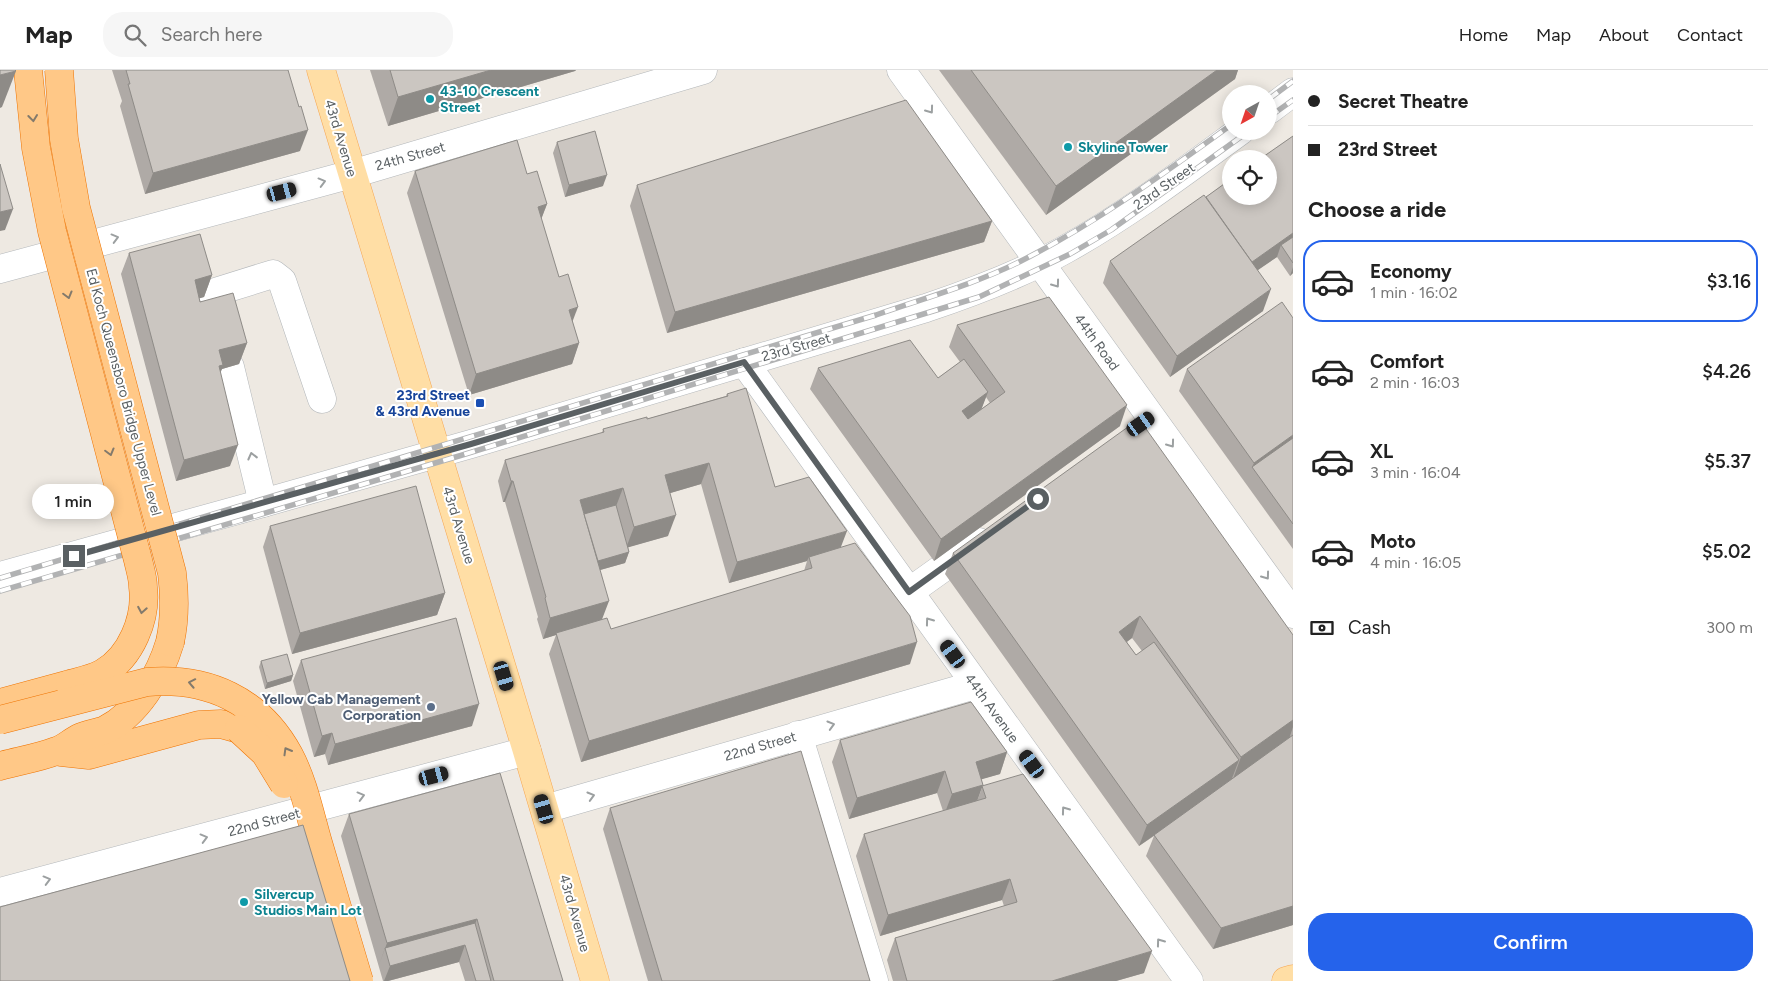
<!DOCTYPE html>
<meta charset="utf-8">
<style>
body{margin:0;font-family:Figtree,sans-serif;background:#f6f6f6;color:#222;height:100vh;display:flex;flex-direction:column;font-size:19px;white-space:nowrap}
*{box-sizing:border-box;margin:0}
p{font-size:16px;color:#767676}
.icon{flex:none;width:28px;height:28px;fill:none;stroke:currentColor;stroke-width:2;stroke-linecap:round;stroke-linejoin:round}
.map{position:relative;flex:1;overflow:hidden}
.side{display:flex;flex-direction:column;background:#fff;width:475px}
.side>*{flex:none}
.banner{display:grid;align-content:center;height:110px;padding:0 15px;background:#fff}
.needle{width:32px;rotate:220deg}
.controls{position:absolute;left:1222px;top:15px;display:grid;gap:10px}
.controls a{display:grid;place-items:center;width:55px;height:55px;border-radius:50%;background:#fff;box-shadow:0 2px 12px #0003;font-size:25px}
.end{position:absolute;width:22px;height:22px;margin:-11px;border:6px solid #5a6063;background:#fff;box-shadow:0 0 0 2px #fff}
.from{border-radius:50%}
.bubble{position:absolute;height:35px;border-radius:18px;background:#fff;box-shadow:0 2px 12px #0003;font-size:16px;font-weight:600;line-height:35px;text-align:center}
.car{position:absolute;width:15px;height:30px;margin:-15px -8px;border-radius:6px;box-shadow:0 0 4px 1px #0007;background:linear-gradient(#222 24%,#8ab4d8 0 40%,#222 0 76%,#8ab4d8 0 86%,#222 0)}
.banner b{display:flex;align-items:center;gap:18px;height:48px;font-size:19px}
.banner b+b{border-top:1px solid #e0e0e0}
.banner i{width:12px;height:12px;background:#222}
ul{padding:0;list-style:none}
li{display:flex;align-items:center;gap:15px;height:82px;margin:0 10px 8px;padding:0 5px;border:2px solid transparent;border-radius:20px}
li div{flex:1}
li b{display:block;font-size:19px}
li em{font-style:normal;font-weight:600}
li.current{border-color:#2563eb}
li>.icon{width:45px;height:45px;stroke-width:1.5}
h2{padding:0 15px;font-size:22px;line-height:60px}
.pay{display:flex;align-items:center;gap:12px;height:55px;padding:0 15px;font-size:19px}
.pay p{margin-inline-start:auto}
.cta{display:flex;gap:10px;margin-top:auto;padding:10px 15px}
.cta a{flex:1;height:58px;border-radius:20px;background:#2563eb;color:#fff;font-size:20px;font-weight:600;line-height:58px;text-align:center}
header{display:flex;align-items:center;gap:30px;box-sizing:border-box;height:70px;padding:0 25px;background:#fff;border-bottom:1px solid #e0e0e0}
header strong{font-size:24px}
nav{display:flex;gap:28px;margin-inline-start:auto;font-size:18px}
.search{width:350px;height:45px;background:#f6f6f6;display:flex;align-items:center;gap:12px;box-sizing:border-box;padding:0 18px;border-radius:20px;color:#767676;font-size:19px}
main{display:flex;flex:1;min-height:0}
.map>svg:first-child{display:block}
</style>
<header>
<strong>Map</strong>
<div class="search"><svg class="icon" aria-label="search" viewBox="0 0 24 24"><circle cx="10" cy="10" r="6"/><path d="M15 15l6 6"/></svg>Search here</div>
<nav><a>Home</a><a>Map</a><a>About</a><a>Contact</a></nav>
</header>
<main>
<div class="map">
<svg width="1293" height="911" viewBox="0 0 1293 911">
<rect width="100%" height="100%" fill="#eee9e2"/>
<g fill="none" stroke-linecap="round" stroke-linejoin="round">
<g stroke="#b3b7ba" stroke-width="29">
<g id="minor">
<path d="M901,0L1293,544"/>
<path d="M1269,40L1293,22"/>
<path d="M0,199L352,104L703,0"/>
<path d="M212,223L273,204L282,211L322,329"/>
<path d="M744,292L1189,911"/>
<path d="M230,297L263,433"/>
<path d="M0,506L263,433L471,374L926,238C974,222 1022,204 1066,179C1127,145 1184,102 1240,61"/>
<path d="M909,522L979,472"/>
<path d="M798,665L874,911"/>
<path d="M545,739L975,615"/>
<path d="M0,822L527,681"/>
</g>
</g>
<g stroke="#f6a652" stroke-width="29">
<g id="major">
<path d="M321,0L527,681L595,911"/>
<path d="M1286,911L1293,909"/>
</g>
</g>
<g stroke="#ef7300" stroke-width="29">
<g id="highway">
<path d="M0,633L70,614"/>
<path d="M61,682L89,685L199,655L221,654L239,659"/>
<path d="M0,696C18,691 38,688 56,681C64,679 71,672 79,668C87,664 97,663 105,660C137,644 160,606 170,572"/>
</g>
</g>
<use href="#minor" stroke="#fff" stroke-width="28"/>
<use href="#major" stroke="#ffdea5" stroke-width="28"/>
<use href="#highway" stroke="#ffc887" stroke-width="28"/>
<g stroke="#b1b2b3" stroke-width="5.5">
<g id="rail">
<path d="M1269,29L1293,11"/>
<path d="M1269,47L1293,30"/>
<path d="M0,508L876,245C925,228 975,214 1021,191C1096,153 1163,104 1231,55"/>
<path d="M0,521L459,386L979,227L1070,184L1111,160L1249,61"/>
</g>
</g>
<use href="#rail" stroke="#fff" stroke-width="4" stroke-dasharray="11" stroke-linecap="butt"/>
<g stroke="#ef7300" stroke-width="29" stroke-linecap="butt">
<g id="highway-bridge">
<path d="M28,0L36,78L52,161L138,490C140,499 143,508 143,517C147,548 131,587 103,603C92,609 81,611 70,614"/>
<path d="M59,0L64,69L76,138L172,503C175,527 175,549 170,572"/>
<path d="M0,650L147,612C208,607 259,630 289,685C304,713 310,746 319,776C332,821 346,866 359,911"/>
<path d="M239,659L265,683L284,714"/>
</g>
</g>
<use href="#highway-bridge" stroke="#ffc887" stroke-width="28"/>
</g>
<g fill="#afaaa6" fill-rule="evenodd">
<path d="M112,0H288L300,81L145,124L120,36L122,31Z"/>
<path d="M370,0H576L575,1L388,56Z"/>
<path d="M939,0H1238L1235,9L1046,145Z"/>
<path d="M1293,66V203L1290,206L1277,187L1257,200L1263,241L1170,307L1103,213L1110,191L1206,127Z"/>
<path d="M557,72L603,116L565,127L553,83Z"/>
<path d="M415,101L527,104L547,134L541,149L579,273L572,294L469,325L407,123Z"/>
<path d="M637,115L992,151L984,172L667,263L630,136Z"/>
<path d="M129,183L212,205L204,227L199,228L200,232L247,273L239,294L222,299L220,302L230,396L176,411L121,204Z"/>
<path d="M1293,248V479L1179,321L1187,299Z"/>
<path d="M957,255L1120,356L934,491L810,319L818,298L938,308L960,292L949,277ZM986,327L990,333L981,339Z"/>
<path d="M727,324L775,417L841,478L910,594L581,692L549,584L556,565L543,569L537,549L538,547L505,432H503L498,411L505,390L602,363L603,359L647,349L726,326ZM701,414L729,513L807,491L804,501L611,559L602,549L600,500L625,493L629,482L628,477L668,466L670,423Z"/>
<path d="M270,456L445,523L437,545L292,584L263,477Z"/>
<path d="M953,483L1293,565V855L1213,879L1146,786L1154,766L1139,776L945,504ZM1132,568L1142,581L1136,585L1127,572Z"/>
<path d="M301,590L472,656L328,695L325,684L314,687L293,611Z"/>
<path d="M261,591L293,605L291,611L265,619L259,597Z"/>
<path d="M840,670L1007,682L1000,704L981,709L983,715L977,731L982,716L1144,903L1116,911H893L887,890L895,868L1004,836L1002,830L880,866L856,786L864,764L943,741L937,723L849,749L832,692Z"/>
<path d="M610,738L870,911H648L603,759Z"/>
<path d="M349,744L563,911H465L459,892L388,911H383L341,766Z"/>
</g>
<g fill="#8e8b87">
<path d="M491,0H576L575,1L388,56L398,27Z"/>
<path d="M1217,0H1238L1235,9L1046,145L1056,116Z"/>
<path d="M16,1L2,37L0,38V5Z"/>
<path d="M308,60L300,81L145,124L153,103Z"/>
<path d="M607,105L603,116L565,127L569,115Z"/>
<path d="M547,134L539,155L538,137Z"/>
<path d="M13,139L5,160L0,161V142Z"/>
<path d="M992,151L984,172L667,263L675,242Z"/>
<path d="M1293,163V175H1281L1277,187L1242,211L1248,195Z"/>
<path d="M1293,197V203L1290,206Z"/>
<path d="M212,205L204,227L187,232L195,210Z"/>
<path d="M1271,219L1263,241L1170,307L1177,286Z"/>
<path d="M578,237L570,258L569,240Z"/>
<path d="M247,273L239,294L222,299L215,316L219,280Z"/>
<path d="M579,273L572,294L469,325L476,304Z"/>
<path d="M988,322L980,343L954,363L962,341Z"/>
<path d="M1127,335L1120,356L934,491L941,469Z"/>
<path d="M1293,365V380L1252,397L1254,393Z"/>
<path d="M238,375L230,396L176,411L184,390Z"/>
<path d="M709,393L701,414L657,427L665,405Z"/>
<path d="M511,411H513L505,432H503Z"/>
<path d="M623,418L615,439L585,448L580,430Z"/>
<path d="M676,445L668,466L626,478L634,457Z"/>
<path d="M847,461L839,482L809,487L807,491L729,513L737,492Z"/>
<path d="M629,482L625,493L593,502L597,491Z"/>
<path d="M445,523L437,545L292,584L300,563Z"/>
<path d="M609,531L601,552L556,563V565L543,569L550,548Z"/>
<path d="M1140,546L1132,568L1111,583L1119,562Z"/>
<path d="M917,572L910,594L581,692L589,671Z"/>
<path d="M293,605L291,611L265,619L267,613Z"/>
<path d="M479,634L472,656L328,695L335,674Z"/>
<path d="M1293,650V657L1289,669L1233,709L1241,687Z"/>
<path d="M332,663L325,684L314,687L322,666Z"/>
<path d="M1007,682L1000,704L969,713L976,692Z"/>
<path d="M1239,690L1231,711L1139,776L1147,755Z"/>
<path d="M945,701L937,723L849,749L857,728Z"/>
<path d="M983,715L975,736L944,745L952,724Z"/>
<path d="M1010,809L1002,830L880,866L888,845Z"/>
<path d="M1293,836V855L1213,879L1221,858Z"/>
<path d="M477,849L469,870L385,878L379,895L387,873Z"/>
<path d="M465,875L459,892L388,911H384L390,896Z"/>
<path d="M1152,881L1144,903L1116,911H1052Z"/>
</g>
<g fill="#cbc6c1" stroke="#8e8b87">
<path d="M0,0H15L16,1L0,5Z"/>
<path d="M126,0H288L299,37L301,36L308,60L153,103L128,14H130Z"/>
<path d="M390,0H491L398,27Z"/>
<path d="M971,0H1217L1056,116Z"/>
<path d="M906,30L992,151L675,242L637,115Z"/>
<path d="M595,61L607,105L569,115L557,72Z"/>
<path d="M1293,66V163L1252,192L1206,127L1231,109V126H1269V89H1260Z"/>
<path d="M517,70L527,104L537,101L547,134L538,137L559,207L568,204L578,237L569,240L579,273L476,304L415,101Z"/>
<path d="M0,94L13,139L0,142Z"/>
<path d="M1204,125L1271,219L1177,286L1110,191Z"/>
<path d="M200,164L212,205L195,210L200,232L233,223L247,273L219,280L223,295L219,296L238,375L184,390L129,183Z"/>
<path d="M1293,167V193L1281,175Z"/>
<path d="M1049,227L1127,335L941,469L818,298L910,270L938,308L964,289L988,322L962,341L968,349L1005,322L957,255Z"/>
<path d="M1282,232L1293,248V365L1254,393L1187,299Z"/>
<path d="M746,318L775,417L809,407L847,461L737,492L709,393L665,405L676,445L634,457L623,418L580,430L609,531L550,548L545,528L546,527L513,411H511L505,390L604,362L603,359L647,347V349L728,326L727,324Z"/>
<path d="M1139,349L1293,565V650L1241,687L1140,546L1119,562L1136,585L1154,572L1239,690L1147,755L953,483Z"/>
<path d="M1293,368V454L1252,397Z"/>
<path d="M416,416L445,523L300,563L270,456Z"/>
<path d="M616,435L629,482L598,491L584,444Z"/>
<path d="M855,473L910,546L917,572L589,671L556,563L607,548L611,559L812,498L809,487Z"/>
<path d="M456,548L479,634L335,674L332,663L322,666L301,590Z"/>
<path d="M287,584L293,605L267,613L261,591Z"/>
<path d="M971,632L1007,682L976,692L983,715L952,724L945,701L857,728L840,670Z"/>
<path d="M1293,665V836L1221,858L1154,765Z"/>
<path d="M801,681L870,911H662L610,738Z"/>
<path d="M500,703L563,911H494L477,849L387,873L349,744Z"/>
<path d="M1023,704L1152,881L1052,911H907L895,868L1017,832L1010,809L888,845L864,764L986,728L982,716Z"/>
<path d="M303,755L350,911H0V837Z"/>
<path d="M475,853L491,911H476L465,875L390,896L385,878Z"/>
</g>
<defs><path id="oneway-chevron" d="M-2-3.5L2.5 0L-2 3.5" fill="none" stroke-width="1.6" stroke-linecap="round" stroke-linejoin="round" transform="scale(1.25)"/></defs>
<g stroke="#9ca0a1">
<use href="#oneway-chevron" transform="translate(930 40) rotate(54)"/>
<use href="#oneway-chevron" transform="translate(322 112) rotate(-15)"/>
<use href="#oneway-chevron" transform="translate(115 168) rotate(-15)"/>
<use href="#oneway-chevron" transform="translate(1056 214) rotate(54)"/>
<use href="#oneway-chevron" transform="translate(1171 374) rotate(54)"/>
<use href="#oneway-chevron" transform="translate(252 386) rotate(-104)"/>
<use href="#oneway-chevron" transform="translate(1266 506) rotate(54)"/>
<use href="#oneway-chevron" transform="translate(929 551) rotate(-126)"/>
<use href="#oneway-chevron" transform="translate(831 655) rotate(-16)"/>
<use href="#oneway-chevron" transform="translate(361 726) rotate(-15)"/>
<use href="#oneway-chevron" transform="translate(591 726) rotate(-16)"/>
<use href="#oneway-chevron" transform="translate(1065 740) rotate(-126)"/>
<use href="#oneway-chevron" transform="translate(204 768) rotate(-15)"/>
<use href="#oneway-chevron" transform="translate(47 810) rotate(-15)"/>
<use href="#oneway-chevron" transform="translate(1160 872) rotate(-126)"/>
</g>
<g stroke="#837a6c">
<use href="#oneway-chevron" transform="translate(33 48) rotate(83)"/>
<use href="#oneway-chevron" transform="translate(68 225) rotate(75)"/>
<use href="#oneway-chevron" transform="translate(110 382) rotate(75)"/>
<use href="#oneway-chevron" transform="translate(142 540) rotate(100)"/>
<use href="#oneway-chevron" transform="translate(192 613) rotate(-169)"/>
<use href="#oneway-chevron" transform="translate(287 681) rotate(-120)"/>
</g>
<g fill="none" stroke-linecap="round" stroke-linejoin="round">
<path stroke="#5a6063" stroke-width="6" d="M74,486L471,374L744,292L909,522L1038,429"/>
</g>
<g fill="#0f9aa8" stroke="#fff" stroke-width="2">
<circle cx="430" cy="29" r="5"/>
<circle cx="1068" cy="77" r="5"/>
<circle cx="244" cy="832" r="5"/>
</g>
<rect fill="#1a4fb4" stroke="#fff" stroke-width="2" x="475" y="328" width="10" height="10" rx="2.5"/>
<circle fill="#5c6f8a" stroke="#fff" stroke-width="2" cx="431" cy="637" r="5"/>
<g text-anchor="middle" stroke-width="4" stroke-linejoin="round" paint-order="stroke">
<g font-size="14" font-weight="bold" fill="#0d838f" stroke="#fff" text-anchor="start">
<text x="440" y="26">43-10 Crescent<tspan x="440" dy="16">Street</tspan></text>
<text x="1078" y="82">Skyline Tower</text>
<text x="254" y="829">Silvercup<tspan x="254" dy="16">Studios Main Lot</tspan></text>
</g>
<g font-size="14" fill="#5a6063" stroke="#fff">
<text transform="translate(341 68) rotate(73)" y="5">43rd Avenue</text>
<text transform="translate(410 86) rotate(-16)" y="5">24th Street</text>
<text transform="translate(1164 116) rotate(-35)" y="5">23rd Street</text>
<text transform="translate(1097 272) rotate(54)" y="5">44th Road</text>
<text transform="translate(796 277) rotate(-16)" y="5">23rd Street</text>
<text transform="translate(124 322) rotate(75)" y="5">Ed Koch Queensboro Bridge Upper Level</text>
<text transform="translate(459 455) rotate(73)" y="5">43rd Avenue</text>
<text transform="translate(992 638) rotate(54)" y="5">44th Avenue</text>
<text transform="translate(760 676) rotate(-16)" y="5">22nd Street</text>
<text transform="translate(264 752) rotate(-15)" y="5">22nd Street</text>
<text transform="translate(575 843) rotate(74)" y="5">43rd Avenue</text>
</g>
<g font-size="14" font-weight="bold" fill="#164399" stroke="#fff" text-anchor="end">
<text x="470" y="330">23rd Street<tspan x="470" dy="16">&amp; 43rd Avenue</tspan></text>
</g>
<g font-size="14" font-weight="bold" fill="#4e5e75" stroke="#fff" text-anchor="end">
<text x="421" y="634">Yellow Cab Management<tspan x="421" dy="16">Corporation</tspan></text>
</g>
</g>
</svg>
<div class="controls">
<a><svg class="needle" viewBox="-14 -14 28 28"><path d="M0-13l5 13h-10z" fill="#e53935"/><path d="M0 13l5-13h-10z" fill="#767676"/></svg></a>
<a><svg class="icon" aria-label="locate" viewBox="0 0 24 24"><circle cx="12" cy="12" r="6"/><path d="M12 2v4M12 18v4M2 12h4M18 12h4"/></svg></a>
</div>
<i class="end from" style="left:1038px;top:429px"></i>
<i class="end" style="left:74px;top:486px"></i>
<div class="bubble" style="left:32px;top:414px;width:82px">1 min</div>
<i class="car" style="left:282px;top:122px;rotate:75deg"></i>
<i class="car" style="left:1141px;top:354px;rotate:55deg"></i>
<i class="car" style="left:953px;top:584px;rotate:324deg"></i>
<i class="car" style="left:504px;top:606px;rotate:163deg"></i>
<i class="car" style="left:1032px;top:694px;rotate:324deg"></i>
<i class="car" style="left:434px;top:706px;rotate:75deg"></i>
<i class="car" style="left:544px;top:739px;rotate:344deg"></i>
</div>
<section class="side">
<div class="banner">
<b><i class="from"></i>Secret Theatre</b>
<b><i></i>23rd Street</b>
</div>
<h2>Choose a ride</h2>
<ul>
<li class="current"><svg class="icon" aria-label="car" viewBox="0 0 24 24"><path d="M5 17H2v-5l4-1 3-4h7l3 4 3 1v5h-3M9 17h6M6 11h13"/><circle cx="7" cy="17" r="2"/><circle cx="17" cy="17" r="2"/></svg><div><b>Economy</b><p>1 min · 16:02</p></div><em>$3.16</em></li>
<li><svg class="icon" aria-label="car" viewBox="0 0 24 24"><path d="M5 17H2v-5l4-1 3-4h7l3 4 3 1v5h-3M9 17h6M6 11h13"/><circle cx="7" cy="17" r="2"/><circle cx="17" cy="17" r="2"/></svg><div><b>Comfort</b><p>2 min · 16:03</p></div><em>$4.26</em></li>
<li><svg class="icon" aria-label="car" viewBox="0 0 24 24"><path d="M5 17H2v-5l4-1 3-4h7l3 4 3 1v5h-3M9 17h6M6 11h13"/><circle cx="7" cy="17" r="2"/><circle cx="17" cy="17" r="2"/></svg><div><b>XL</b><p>3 min · 16:04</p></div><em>$5.37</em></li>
<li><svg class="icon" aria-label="car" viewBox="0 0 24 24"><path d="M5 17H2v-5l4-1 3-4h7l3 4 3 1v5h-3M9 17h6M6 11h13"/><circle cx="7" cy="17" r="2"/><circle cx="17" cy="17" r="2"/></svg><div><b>Moto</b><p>4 min · 16:05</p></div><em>$5.02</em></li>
</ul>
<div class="pay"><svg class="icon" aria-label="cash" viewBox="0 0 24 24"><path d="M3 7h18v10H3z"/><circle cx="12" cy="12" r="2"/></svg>Cash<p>300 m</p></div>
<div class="cta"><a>Confirm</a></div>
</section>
</main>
